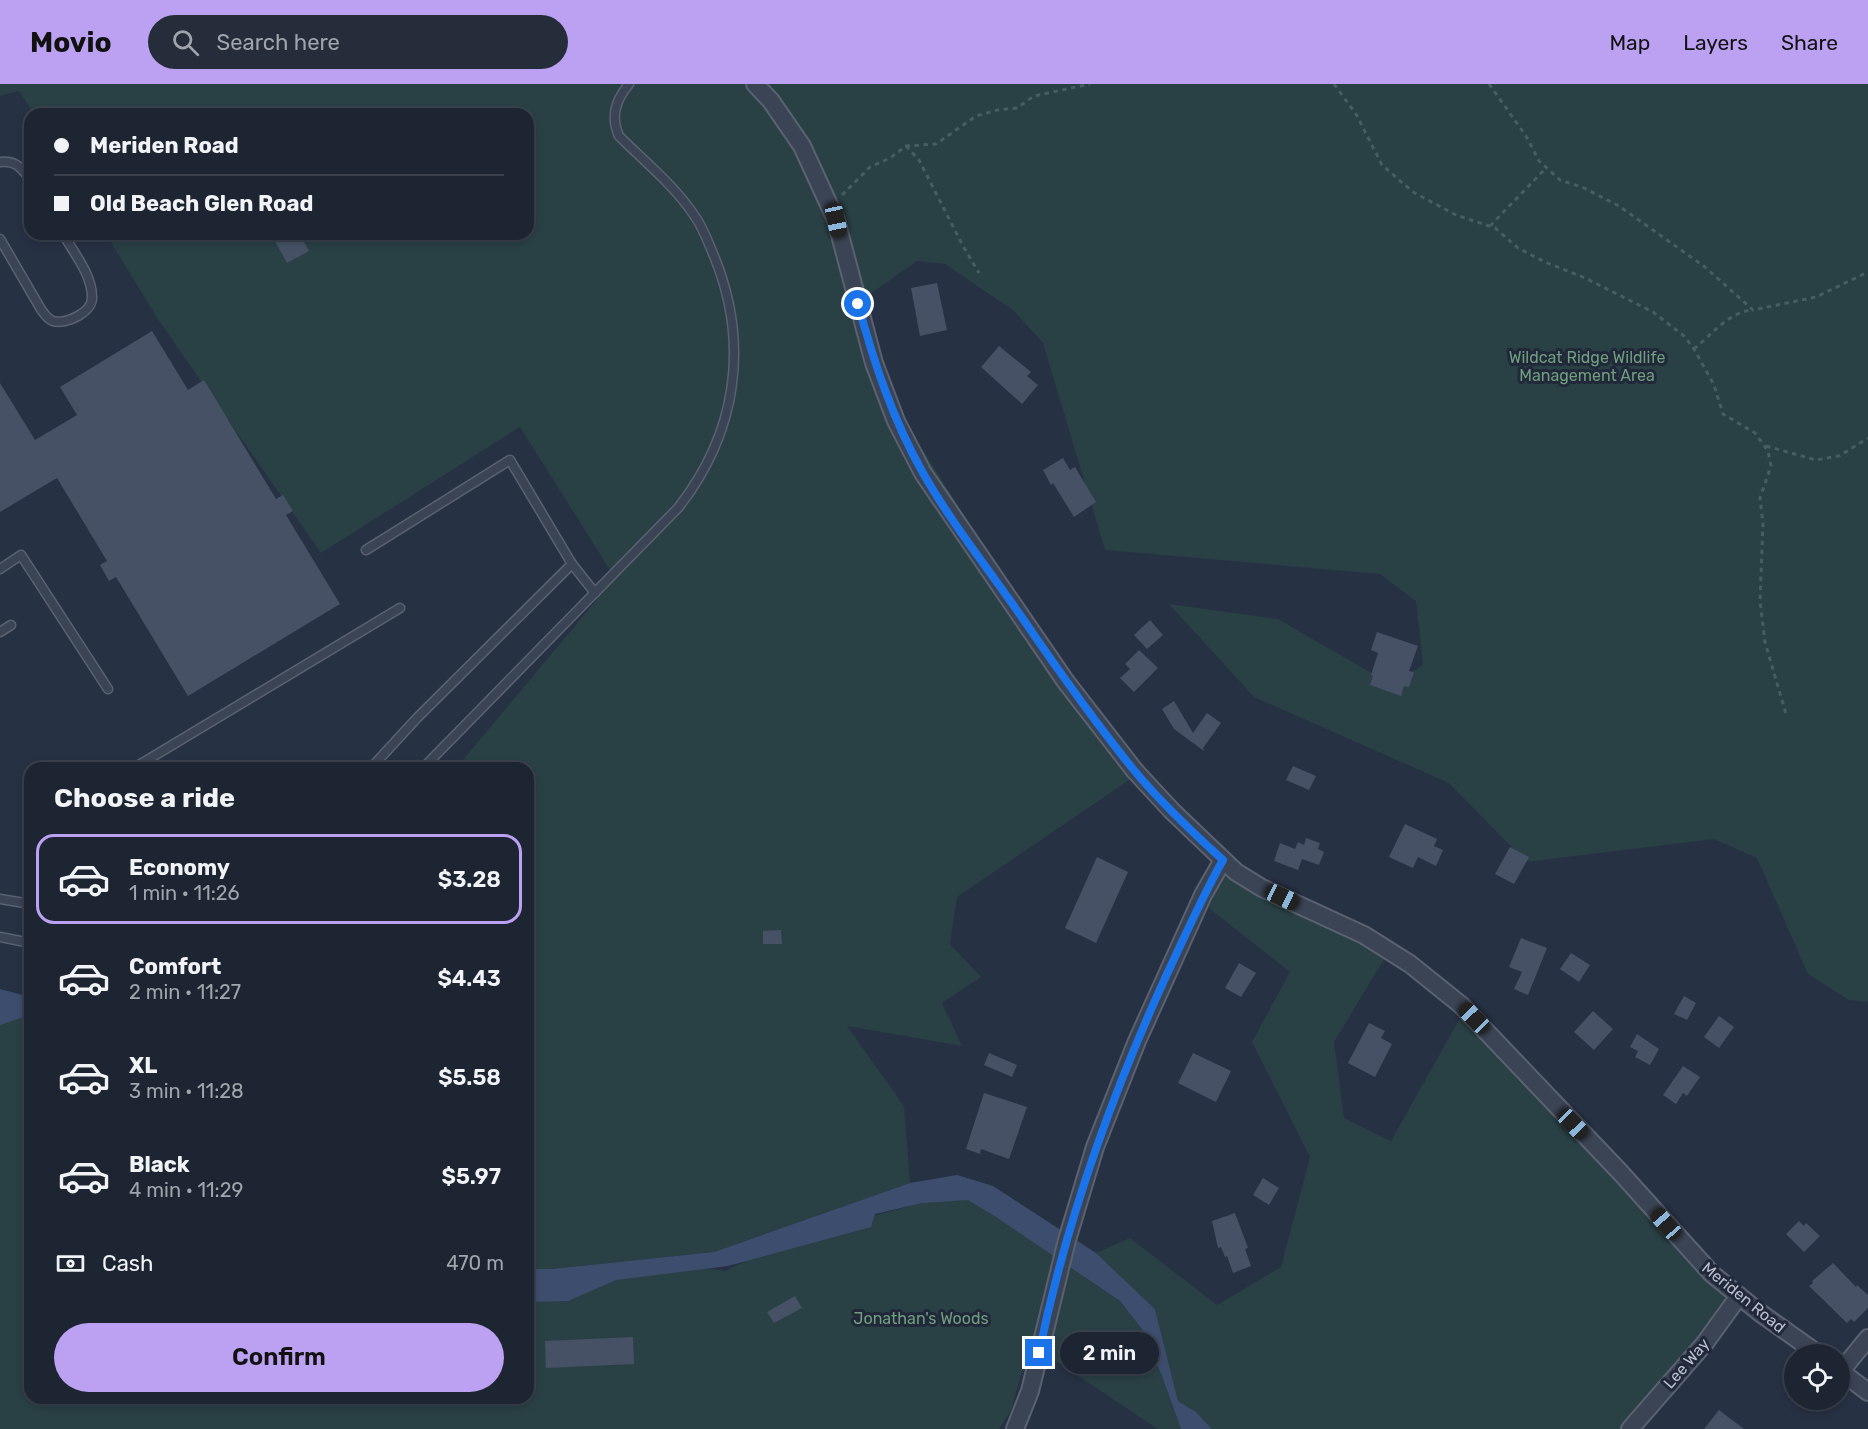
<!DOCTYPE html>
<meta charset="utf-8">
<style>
body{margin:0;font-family:Rubik,sans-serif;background:#252d3b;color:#f1f3f6;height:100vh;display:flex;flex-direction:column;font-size:22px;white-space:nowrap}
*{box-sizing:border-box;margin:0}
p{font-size:20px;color:#a0a5ac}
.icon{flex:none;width:33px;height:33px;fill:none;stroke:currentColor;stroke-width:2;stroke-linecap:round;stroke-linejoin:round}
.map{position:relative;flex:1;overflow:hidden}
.drawer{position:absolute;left:24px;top:678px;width:510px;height:642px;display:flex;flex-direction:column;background:#1d2533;border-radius:18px;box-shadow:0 3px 9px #0003,0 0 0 2px #3b424e}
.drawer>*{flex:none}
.banner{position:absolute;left:24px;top:24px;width:510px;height:132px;border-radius:18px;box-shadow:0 3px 9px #0003,0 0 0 2px #3b424e;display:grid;align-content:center;height:132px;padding:0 30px;background:#1d2533}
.controls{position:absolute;left:1784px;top:1260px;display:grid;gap:12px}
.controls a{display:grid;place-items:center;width:66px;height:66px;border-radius:50%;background:#1d2533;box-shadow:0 3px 9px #0003,0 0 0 2px #3b424e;font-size:30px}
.end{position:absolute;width:27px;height:27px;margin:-14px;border:8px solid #1a73e8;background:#fff;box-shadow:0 0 0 3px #fff}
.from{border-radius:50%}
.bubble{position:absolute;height:42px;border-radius:21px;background:#1d2533;box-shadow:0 3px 9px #0003,0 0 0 2px #3b424e;font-size:20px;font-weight:600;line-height:42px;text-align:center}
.car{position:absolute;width:18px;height:36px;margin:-18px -9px;border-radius:8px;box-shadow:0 0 4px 2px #0007;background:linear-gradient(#222 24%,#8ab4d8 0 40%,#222 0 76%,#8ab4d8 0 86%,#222 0)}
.banner b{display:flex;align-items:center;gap:21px;height:57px;font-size:22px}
.banner b+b{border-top:2px solid #3b424e}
.banner i{width:15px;height:15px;background:#f1f3f6}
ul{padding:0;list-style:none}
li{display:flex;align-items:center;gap:18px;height:90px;margin:0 12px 9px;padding:0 18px;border:3px solid transparent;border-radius:18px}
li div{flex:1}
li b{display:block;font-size:22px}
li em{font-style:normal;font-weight:600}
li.on{border-color:#bca0f2}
li>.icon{width:54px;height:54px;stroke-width:1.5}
h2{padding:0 30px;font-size:27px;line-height:72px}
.pay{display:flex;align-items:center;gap:15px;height:66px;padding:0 30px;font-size:22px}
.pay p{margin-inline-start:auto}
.action{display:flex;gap:12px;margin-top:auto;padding:12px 30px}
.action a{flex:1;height:69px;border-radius:36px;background:#bca0f2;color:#111;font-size:24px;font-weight:600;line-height:69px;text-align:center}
header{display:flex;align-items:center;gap:36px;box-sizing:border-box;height:84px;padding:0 30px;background:#bca0f2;color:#111}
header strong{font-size:28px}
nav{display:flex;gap:33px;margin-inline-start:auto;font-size:21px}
.search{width:420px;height:54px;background:#252d3b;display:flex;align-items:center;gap:15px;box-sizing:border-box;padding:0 21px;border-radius:33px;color:#a0a5ac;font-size:22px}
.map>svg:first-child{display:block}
</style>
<header>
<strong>Movio</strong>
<div class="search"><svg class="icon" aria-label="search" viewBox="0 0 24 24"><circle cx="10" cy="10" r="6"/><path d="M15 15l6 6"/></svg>Search here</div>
<nav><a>Map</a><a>Layers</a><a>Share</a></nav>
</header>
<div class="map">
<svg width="1868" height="1345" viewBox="0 0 1868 1345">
<rect width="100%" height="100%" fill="#273144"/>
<g fill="#294045">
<path d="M0,0H1868V918L1849,916L1808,890L1757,774L1714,755L1526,778L1449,699L1254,613L1169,520L1278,535L1392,601L1423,581L1416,517L1380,490L1105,466L1043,259L1014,227L945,180L917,177L860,217L893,318L1052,572L1138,690L957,813L950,860L981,893L942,919L962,962L847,942L904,1022L910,1099L714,1168L552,1185H528V684H456L615,494L520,343L321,469L157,234L106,150H528V30H34L19,7L0,12Z"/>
<path d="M1225,781L1389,867L1334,958L1344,1034L1391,1057L1464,927L1746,1222L1635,1345H1212L1196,1328L1178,1317L1155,1225L1096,1169L1130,1154L1217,1221L1281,1183L1310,1073L1252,958L1290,888L1201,818Z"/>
<path d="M30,916V1314H528V1207L682,1180L725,1187L796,1153L943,1113L995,1119L1051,1170L1120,1217L1141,1244L1162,1292L1181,1345H1158L1036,1264L1021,1291L1011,1326L999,1345H0V924Z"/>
</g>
<g fill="#3d4d6d">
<path d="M0,905L30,913V931L0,941Z"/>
<path d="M957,1091L993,1102L1073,1154L1096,1169L1155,1225L1178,1317L1196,1328L1212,1345H1181L1162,1292L1141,1244L1120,1217L996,1133L968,1116L922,1119L875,1130L871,1143L728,1182L616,1196L568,1217L528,1218V1185H552L714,1168L910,1099Z"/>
</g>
<g fill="#465166">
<path d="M271,150H300L309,167L287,179Z"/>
<path d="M937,199L947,246L920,252L911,204Z"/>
<path d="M152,247L188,306L204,296L276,415L283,411L293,427L286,431L340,520L188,612L116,493L109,497L100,481L107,477L57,394L0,428V299L35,356L77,331L60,303Z"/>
<path d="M999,262L1031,288L1027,292L1038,301L1022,320L981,283Z"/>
<path d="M1063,374L1070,386L1075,383L1096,418L1074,433L1053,399L1051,401L1043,386Z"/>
<path d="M1150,536L1163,551L1147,565L1134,551Z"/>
<path d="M1377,548L1418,562L1409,587L1414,588L1409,603L1404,602L1401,612L1370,601L1373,592L1371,591L1378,569L1371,566Z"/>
<path d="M1139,566L1158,584L1134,608L1120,594L1130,585L1125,580Z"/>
<path d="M1174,617L1193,649L1207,629L1221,639L1203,664L1204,667L1174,645L1162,625Z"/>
<path d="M1293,682L1316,692L1309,706L1286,696Z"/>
<path d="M1405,740L1437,755L1434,762L1443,766L1436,782L1418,773L1413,784L1389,773Z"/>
<path d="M1306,754L1320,759L1318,765L1324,768L1319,781L1302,775L1298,786L1274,777L1280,759L1295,765L1298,758L1304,761Z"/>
<path d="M1510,763L1529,773L1514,800L1495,790Z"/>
<path d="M1097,773L1128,788L1096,859L1065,844Z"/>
<path d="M781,846L782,860H763V847Z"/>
<path d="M1521,854L1547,864L1528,911L1514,905L1522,888L1509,883Z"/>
<path d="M1571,869L1590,881L1579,898L1560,885Z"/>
<path d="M1239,879L1256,889L1241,913L1225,904Z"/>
<path d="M1684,912L1696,919L1687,936L1674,930Z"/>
<path d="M1593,927L1613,945L1594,966L1574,948Z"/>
<path d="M1719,932L1734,943L1719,964L1704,953Z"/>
<path d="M1369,939L1385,947L1381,954L1392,960L1375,993L1348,979Z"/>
<path d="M1637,950L1659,965L1650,981L1635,973L1638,967L1630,963Z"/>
<path d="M989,969L1017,981L1012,993L984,981Z"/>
<path d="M1193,969L1231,987L1216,1018L1178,999Z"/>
<path d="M1683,982L1700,993L1687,1012L1683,1009L1676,1020L1663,1011Z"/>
<path d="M984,1009L1027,1023L1009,1075L981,1065L980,1070L966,1065Z"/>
<path d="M1263,1094L1279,1104L1269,1121L1253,1111Z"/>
<path d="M1235,1129L1248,1164L1245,1165L1251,1182L1233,1189L1227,1172L1225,1173L1221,1163L1218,1164L1212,1137Z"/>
<path d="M1799,1137L1804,1142L1806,1139L1820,1152L1804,1168L1786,1150Z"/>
<path d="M1833,1179L1856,1203L1857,1201L1868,1211V1224L1854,1238L1851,1235L1847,1239L1809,1202L1813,1199L1812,1197Z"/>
<path d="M795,1212L802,1224L774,1239L767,1228Z"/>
<path d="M633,1253L634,1280L546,1284L545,1257Z"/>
<path d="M1719,1326L1744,1345H1704Z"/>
</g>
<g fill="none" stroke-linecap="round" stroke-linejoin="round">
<g stroke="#5a6171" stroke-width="11">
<g id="service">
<path d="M0,78C16,76 21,84 30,95"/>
<path d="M0,155L42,227C46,231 47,235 53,237C66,241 93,228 92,213C92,191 74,169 63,150"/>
<path d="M366,466L510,376L572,480"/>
<path d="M0,485L21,471L108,605"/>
<path d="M0,548L11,541"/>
<path d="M134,684L400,524"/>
<path d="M371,684L417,634L572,480L595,509"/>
<path d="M423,684L678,424C737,349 750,260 714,172C708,158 703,143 694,131C674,101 644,77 619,52C610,32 616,16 629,0"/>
<path d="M0,815L30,820"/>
<path d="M0,853L30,859"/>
</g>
</g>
<g stroke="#5a6171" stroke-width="20">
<g id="minor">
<path d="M755,0L771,17L802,62L836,136L874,279L896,337L923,389L1066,598L1135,687L1172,727L1236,788L1262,804L1364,851L1410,880L1461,921L1620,1088L1712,1190L1759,1228L1818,1270"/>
<path d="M1839,1286L1868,1308"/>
<path d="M1841,1287L1868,1254"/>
<path d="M1015,1345L1030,1307L1067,1156L1095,1063L1137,957L1203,811L1223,776"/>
<path d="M1630,1345L1705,1259L1739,1212"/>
</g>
</g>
<g stroke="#475d61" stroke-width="3" stroke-dasharray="4.5 4.5" stroke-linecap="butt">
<path d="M1334,0L1356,30L1382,81L1413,108L1456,131L1495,144L1518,164L1545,178L1585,194L1653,228L1684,252L1694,265L1714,301L1723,330L1755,349L1768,367L1771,382L1760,414L1763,439L1760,517L1765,558L1786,630"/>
<path d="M1489,0L1526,52L1539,77L1560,96L1582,103L1619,122L1705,183L1753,226L1816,213L1868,188"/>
<path d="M906,62L919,76L963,162L979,189"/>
<path d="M842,111L870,83L890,74L906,62L936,60L976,32L997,26L1017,24L1034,12L1090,0"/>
<path d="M1490,142L1546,84"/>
<path d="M1694,265C1711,251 1730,227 1753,226"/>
<path d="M1766,362L1816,376L1839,372L1868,354"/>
</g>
<use href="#service" stroke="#3b4454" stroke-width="8"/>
<use href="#minor" stroke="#3b4454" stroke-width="16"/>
</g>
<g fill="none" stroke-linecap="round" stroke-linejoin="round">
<path stroke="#1a73e8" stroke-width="8" d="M858,220C874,279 893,336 923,389C952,440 990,487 1023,535C1058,586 1094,637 1133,685C1160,718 1192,748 1223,776C1202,813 1185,852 1167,890C1111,1012 1066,1137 1039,1269"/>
</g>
<g text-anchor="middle" stroke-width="6" stroke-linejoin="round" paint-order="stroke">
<g font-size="16" fill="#709e7e" stroke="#202839">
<text x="1587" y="279">Wildcat Ridge Wildlife<tspan x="1587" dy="18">Management Area</tspan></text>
<text x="921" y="1240">Jonathan's Woods</text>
</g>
<g font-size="16" fill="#b9bfcd" stroke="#202839">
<text transform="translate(1744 1213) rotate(39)" y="6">Meriden Road</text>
<text transform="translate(1686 1279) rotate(-49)" y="6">Lee Way</text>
</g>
</g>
</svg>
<div class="controls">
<a><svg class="icon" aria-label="locate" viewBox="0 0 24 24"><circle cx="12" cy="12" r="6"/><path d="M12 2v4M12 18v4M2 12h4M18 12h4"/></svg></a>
</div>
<i class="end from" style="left:858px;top:220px"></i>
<i class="end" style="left:1039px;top:1269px"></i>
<div class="bubble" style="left:1060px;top:1248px;width:99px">2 min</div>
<i class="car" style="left:836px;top:136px;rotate:168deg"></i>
<i class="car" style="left:1282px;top:813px;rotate:115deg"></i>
<i class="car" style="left:1474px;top:934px;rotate:316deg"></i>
<i class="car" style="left:1573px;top:1040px;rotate:136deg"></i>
<i class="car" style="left:1666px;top:1140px;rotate:319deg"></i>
<div class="banner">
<b><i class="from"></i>Meriden Road</b>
<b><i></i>Old Beach Glen Road</b>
</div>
<section class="drawer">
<h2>Choose a ride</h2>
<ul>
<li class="on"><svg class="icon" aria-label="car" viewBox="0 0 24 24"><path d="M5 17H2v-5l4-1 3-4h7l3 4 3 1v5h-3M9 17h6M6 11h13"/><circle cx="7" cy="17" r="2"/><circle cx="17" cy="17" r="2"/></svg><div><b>Economy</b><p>1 min · 11:26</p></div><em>$3.28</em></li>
<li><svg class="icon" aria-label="car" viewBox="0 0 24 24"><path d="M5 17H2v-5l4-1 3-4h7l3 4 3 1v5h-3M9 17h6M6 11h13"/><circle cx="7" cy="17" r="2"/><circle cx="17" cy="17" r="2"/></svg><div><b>Comfort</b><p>2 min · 11:27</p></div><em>$4.43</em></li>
<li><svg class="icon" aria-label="car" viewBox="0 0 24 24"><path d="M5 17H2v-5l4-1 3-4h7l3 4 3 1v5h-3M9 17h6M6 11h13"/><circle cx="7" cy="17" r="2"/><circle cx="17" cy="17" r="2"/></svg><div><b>XL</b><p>3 min · 11:28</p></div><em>$5.58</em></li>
<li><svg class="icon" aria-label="car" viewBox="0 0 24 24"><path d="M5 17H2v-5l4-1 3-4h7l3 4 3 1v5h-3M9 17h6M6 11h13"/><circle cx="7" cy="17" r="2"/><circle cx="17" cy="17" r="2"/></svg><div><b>Black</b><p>4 min · 11:29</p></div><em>$5.97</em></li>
</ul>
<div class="pay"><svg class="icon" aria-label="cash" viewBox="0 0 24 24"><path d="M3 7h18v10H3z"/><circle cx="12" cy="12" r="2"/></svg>Cash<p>470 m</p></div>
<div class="action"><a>Confirm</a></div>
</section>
</div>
